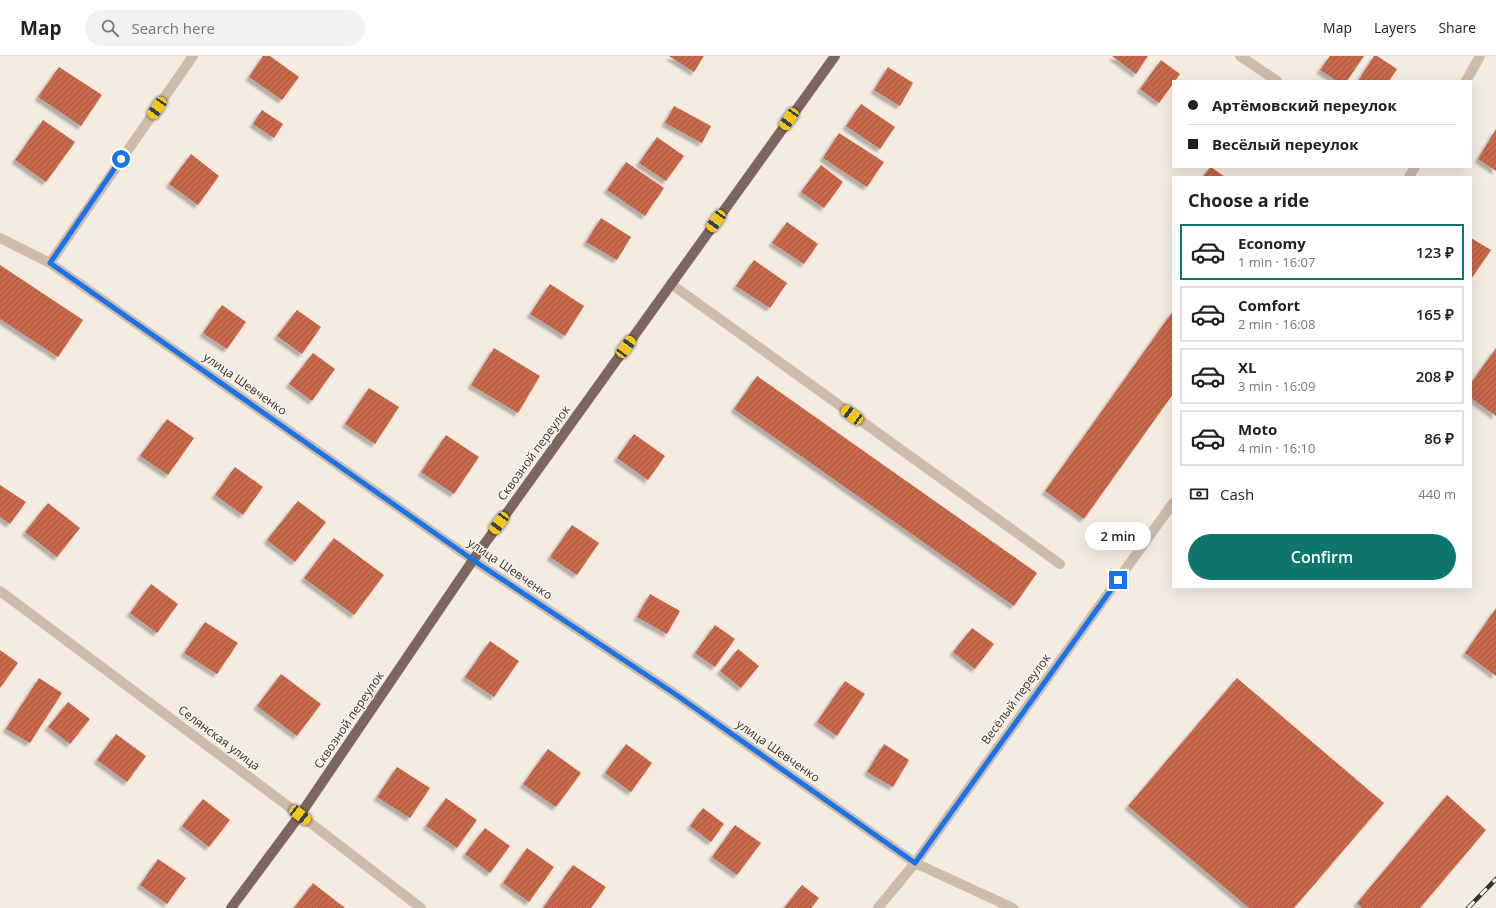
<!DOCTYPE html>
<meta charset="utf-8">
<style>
body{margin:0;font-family:"Open Sans",sans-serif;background:#f2f2f2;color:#222;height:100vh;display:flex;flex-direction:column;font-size:15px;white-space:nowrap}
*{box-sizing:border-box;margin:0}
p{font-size:13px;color:#767676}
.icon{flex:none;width:22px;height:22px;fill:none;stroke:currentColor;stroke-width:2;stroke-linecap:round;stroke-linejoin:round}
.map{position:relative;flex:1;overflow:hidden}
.panel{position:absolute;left:1172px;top:120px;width:300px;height:412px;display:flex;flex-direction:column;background:#fff;border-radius:0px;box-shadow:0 4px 16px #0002}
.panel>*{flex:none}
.guide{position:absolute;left:1172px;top:24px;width:300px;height:88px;border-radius:0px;box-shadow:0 4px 16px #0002;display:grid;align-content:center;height:88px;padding:0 16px;background:#fff}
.end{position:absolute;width:18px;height:18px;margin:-9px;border:5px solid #1a73e8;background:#fff;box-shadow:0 0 0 2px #fff}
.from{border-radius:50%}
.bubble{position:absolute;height:28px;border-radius:14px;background:#fff;box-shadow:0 4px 16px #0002;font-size:13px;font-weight:600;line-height:28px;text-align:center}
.car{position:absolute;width:12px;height:24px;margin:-12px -6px;border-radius:5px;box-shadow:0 0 3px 1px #0007;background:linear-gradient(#f5c518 24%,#345 0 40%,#f5c518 0 76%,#345 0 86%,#f5c518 0)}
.guide b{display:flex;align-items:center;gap:14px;height:38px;font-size:15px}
.guide b+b{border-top:1px solid #e0e0e0}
.guide i{width:10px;height:10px;background:#222}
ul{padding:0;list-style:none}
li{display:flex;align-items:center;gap:12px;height:56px;margin:0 8px 6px;padding:0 8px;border:2px solid #e0e0e0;border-radius:0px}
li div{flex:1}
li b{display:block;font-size:15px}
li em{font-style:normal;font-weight:600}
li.current{border-color:#0f766e}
li>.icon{width:36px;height:36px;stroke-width:1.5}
h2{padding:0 16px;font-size:18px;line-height:48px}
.pay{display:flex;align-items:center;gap:10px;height:44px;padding:0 16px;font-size:15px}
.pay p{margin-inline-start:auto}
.button{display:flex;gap:8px;margin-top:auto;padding:8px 16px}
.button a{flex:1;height:46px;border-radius:24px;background:#0f766e;color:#fff;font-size:16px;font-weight:600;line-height:46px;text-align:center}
header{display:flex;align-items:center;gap:24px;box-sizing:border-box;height:56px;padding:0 20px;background:#fff;border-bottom:1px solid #e0e0e0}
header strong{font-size:19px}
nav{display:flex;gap:22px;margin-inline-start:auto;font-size:14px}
.search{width:280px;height:36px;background:#f2f2f2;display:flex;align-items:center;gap:10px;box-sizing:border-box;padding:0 14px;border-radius:22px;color:#767676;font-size:15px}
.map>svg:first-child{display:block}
</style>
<header>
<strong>Map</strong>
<div class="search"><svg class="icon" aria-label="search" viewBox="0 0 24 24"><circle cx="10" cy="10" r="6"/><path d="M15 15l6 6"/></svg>Search here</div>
<nav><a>Map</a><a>Layers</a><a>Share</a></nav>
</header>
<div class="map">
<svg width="1496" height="852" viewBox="0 0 1496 852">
<defs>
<pattern id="building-hatch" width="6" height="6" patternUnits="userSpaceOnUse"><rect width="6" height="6" fill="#c8694b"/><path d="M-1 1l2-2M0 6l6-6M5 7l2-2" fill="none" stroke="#a4573f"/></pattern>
<filter id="shadow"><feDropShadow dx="-3.5" dy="3.5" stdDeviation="1" flood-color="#0004"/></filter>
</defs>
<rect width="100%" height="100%" fill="#f4ebe1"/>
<g fill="url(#building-hatch)" filter="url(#shadow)">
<path d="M263,0H270L299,21L282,44L249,21Z"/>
<path d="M669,0H704L694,16Z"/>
<path d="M1112,0H1148L1136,18Z"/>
<path d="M1330,0H1364L1347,25H1337L1320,14Z"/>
<path d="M1374,0H1377L1397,13L1389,25H1358Z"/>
<path d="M1161,4L1180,18L1175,25H1173V28L1159,47L1140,33Z"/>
<path d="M59,11L102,39L81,70L38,41Z"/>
<path d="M888,11L913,27L900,50L874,34Z"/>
<path d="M861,48L895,71L880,93L846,70Z"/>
<path d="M674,50L711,70L702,87L665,67Z"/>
<path d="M262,54L283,68L274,82L253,68Z"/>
<path d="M43,64L75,86L46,126L15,104Z"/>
<path d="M1496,73V115L1478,103Z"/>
<path d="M839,77L884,106L867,131L823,102Z"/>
<path d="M657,81L684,100L666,125L639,107Z"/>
<path d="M191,98L219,120L198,149L169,128Z"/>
<path d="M626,106L664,132L645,160L607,134Z"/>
<path d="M821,109L843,126L824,152L801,136Z"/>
<path d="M1210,111H1211L1225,121H1203Z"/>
<path d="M601,162L631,181L617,204L586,186Z"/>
<path d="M787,166L818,188L804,208L772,187Z"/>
<path d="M1471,182L1491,194L1471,223Z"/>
<path d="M754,204L787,227L770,252L736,230Z"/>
<path d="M0,209L83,264L58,301L0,263Z"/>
<path d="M550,228L584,250L565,280L530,258Z"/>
<path d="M222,249L246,266L227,293L203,277Z"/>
<path d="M297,254L321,271L302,298L277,280Z"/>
<path d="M1173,255V338L1084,463L1045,435Z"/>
<path d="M494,292L540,320L518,357L471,329Z"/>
<path d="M1496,292V360L1471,342V327Z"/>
<path d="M313,297L335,313L312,345L289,328Z"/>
<path d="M757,320L1037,517L1014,550L734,353Z"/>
<path d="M369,332L399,351L375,388L345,368Z"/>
<path d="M167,363L194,382L168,419L140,400Z"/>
<path d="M634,378L665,400L648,424L617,402Z"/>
<path d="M446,379L479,401L454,438L421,416Z"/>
<path d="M235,411L263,431L243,459L215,439Z"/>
<path d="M0,429L26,446L10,468L0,461Z"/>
<path d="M298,445L326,466L295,506L267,484Z"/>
<path d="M48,447L80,472L57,501L25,476Z"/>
<path d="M572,469L599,487L577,519L550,501Z"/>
<path d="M334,482L384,519L354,559L304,522Z"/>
<path d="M151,528L178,548L157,577L130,557Z"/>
<path d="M650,538L680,555L667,578L637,561Z"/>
<path d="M1496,552V620L1465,597Z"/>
<path d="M205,566L238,587L217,618L184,597Z"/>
<path d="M715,569L735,583L715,611L695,597Z"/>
<path d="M972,572L994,588L975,613L953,596Z"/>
<path d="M490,585L519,605L494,641L465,621Z"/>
<path d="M738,593L759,610L741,632L720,615Z"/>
<path d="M0,594L18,607L0,632Z"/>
<path d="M281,618L321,648L297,680L257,650Z"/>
<path d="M39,622L62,637L30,687L6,673Z"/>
<path d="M1237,622L1384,747L1294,852H1249L1128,750Z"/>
<path d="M845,625L865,638L837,680L817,666Z"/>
<path d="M68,646L90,663L70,688L48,671Z"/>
<path d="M116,678L146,700L127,726L97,704Z"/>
<path d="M626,688L652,707L631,736L605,717Z"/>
<path d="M884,688L909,704L893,731L867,716Z"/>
<path d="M548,693L581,717L556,751L523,728Z"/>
<path d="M397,711L430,732L410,762L377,741Z"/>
<path d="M1447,739L1486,774L1420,852H1362L1357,847Z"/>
<path d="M446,742L477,764L457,792L426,770Z"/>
<path d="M203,743L230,764L209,791L182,770Z"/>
<path d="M703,752L724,768L711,786L690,770Z"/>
<path d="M735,769L761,787L737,819L712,801Z"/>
<path d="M485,772L510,790L490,817L465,798Z"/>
<path d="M527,792L554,811L529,846L503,827Z"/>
<path d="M158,803L186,822L167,848L140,829Z"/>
<path d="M573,809L606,831L591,852H543Z"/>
<path d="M313,827L345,852H294Z"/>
<path d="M802,829L819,842L811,852H784Z"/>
</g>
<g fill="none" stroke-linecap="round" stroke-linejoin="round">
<g stroke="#cdbbac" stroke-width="10">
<path d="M1240,0L1277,25"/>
<path d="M1466,25L1480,0"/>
<path d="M1409,121L1415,111"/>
<path d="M0,182L50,207L473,504L675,638L915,807L1013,852"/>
<path d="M50,207L193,0"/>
<path d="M671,228L1060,508"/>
<path d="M0,535L300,759L421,852"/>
<path d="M878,852L915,807L1173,447"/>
</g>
<path stroke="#7d675c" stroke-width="10" d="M231,852L300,759L473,504L835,0"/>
<g stroke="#3b302b" stroke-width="4.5">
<path id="rail" d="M1468,852L1496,823"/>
</g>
<use href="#rail" stroke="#fbf5ee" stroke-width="3" stroke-dasharray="9" stroke-linecap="butt"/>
</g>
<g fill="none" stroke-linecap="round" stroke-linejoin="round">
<path stroke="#1a73e8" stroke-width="5" d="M121,103L50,207L473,504L675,638L915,807L1118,524"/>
</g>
<g text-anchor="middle" stroke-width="3" stroke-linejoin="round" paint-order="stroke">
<g font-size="12" fill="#3b302b" stroke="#fbf5ee">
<text transform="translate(245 328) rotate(35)" y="4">улица Шевченко</text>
<text transform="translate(534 397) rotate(-54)" y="4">Сквозной переулок</text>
<text transform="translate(510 513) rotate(34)" y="4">улица Шевченко</text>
<text transform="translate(1016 643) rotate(-54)" y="4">Весёлый переулок</text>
<text transform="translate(349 664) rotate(-56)" y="4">Сквозной переулок</text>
<text transform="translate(219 682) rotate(37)" y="4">Селянская улица</text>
<text transform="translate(778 695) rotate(35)" y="4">улица Шевченко</text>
</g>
</g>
</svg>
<i class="end from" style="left:121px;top:103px"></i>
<i class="end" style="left:1118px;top:524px"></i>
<div class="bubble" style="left:1085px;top:466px;width:66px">2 min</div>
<i class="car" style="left:157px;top:52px;rotate:215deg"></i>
<i class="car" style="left:789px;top:63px;rotate:216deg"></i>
<i class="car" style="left:716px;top:165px;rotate:216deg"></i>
<i class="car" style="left:626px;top:291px;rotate:36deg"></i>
<i class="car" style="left:852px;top:359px;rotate:306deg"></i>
<i class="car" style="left:499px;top:467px;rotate:216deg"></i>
<i class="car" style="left:300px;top:759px;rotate:128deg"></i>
<div class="guide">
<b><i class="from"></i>Артёмовский переулок</b>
<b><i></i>Весёлый переулок</b>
</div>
<section class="panel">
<h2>Choose a ride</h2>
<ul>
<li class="current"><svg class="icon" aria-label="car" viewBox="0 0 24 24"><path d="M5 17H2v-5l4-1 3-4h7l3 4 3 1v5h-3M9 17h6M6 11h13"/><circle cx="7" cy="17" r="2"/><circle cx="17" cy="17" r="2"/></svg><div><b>Economy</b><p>1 min · 16:07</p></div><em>123 ₽</em></li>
<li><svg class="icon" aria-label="car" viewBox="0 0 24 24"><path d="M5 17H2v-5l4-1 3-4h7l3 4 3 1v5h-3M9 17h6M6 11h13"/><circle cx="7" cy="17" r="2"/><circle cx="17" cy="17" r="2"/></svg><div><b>Comfort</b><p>2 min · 16:08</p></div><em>165 ₽</em></li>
<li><svg class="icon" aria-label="car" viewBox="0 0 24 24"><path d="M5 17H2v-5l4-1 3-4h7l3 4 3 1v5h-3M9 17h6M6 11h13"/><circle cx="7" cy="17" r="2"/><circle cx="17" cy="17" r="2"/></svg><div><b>XL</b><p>3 min · 16:09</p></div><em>208 ₽</em></li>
<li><svg class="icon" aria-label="car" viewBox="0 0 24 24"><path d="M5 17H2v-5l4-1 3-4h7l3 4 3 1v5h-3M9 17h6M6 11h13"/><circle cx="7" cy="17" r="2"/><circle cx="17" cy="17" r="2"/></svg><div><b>Moto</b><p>4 min · 16:10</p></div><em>86 ₽</em></li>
</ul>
<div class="pay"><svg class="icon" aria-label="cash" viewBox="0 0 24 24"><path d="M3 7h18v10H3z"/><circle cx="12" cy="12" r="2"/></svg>Cash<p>440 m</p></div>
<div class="button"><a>Confirm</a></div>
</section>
</div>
